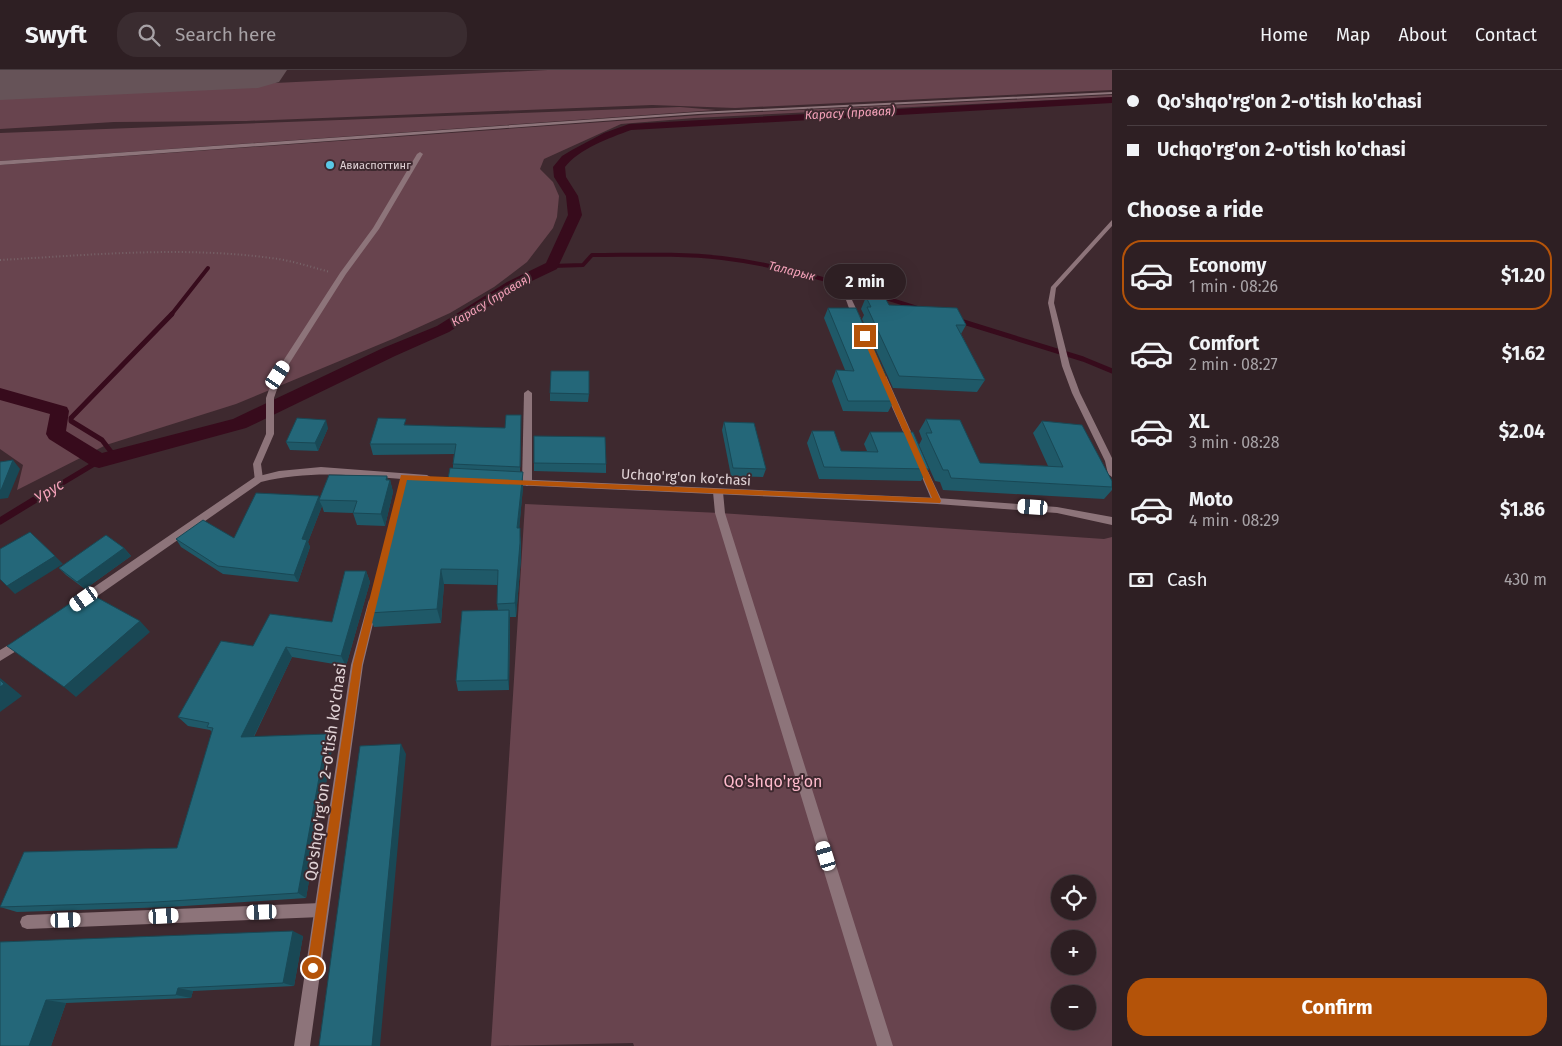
<!DOCTYPE html>
<meta charset="utf-8">
<style>
body{margin:0;font-family:"Fira Sans",sans-serif;background:#3a2c30;color:#f1f3f6;height:100vh;display:flex;flex-direction:column;font-size:19px;white-space:nowrap}
*{box-sizing:border-box;margin:0}
p{font-size:16px;color:#a7a2a6}
.icon{flex:none;width:28px;height:28px;fill:none;stroke:currentColor;stroke-width:2;stroke-linecap:round;stroke-linejoin:round}
.map{position:relative;flex:1;overflow:hidden}
.sheet{display:flex;flex-direction:column;background:#2e1f23;width:450px}
.sheet>*{flex:none}
.hud{display:grid;align-content:center;height:110px;padding:0 15px;background:#2e1f23}
.fabs{position:absolute;left:1051px;top:805px;display:grid;gap:10px}
.fabs a{display:grid;place-items:center;width:45px;height:45px;border-radius:50%;background:#2e1f23;box-shadow:0 5px 20px #0002,0 0 0 1px #493d41;font-size:25px}
.end{position:absolute;width:22px;height:22px;margin:-11px;border:6px solid #b45309;background:#fff;box-shadow:0 0 0 2px #fff}
.from{border-radius:50%}
.bubble{position:absolute;height:35px;border-radius:18px;background:#2e1f23;box-shadow:0 5px 20px #0002,0 0 0 1px #493d41;font-size:16px;font-weight:700;line-height:35px;text-align:center}
.car{position:absolute;width:15px;height:30px;margin:-15px -8px;border-radius:6px;box-shadow:0 0 4px 1px #0007;background:linear-gradient(#fff 24%,#345 0 40%,#fff 0 76%,#345 0 86%,#fff 0)}
.hud b{display:flex;align-items:center;gap:18px;height:48px;font-size:19px}
.hud b+b{border-top:1px solid #493d41}
.hud i{width:12px;height:12px;background:#f1f3f6}
ul{padding:0;list-style:none}
li{display:flex;align-items:center;gap:15px;height:70px;margin:0 10px 8px;padding:0 5px;border:2px solid transparent;border-radius:20px}
li div{flex:1}
li b{display:block;font-size:19px}
li em{font-style:normal;font-weight:700}
li.selected{border-color:#b45309}
li>.icon{width:45px;height:45px;stroke-width:1.5}
h2{padding:0 15px;font-size:22px;line-height:60px}
.pay{display:flex;align-items:center;gap:12px;height:55px;padding:0 15px;font-size:19px}
.pay p{margin-inline-start:auto}
.button{display:flex;gap:10px;margin-top:auto;padding:10px 15px}
.button a{flex:1;height:58px;border-radius:20px;background:#b45309;color:#fff;font-size:20px;font-weight:700;line-height:58px;text-align:center}
header{display:flex;align-items:center;gap:30px;box-sizing:border-box;height:70px;padding:0 25px;background:#2e1f23;border-bottom:1px solid #493d41}
header strong{font-size:24px}
nav{display:flex;gap:28px;margin-inline-start:auto;font-size:18px}
.search{width:350px;height:45px;background:#3a2c30;display:flex;align-items:center;gap:12px;box-sizing:border-box;padding:0 18px;border-radius:20px;color:#a7a2a6;font-size:19px}
main{display:flex;flex:1;min-height:0}
.map>svg:first-child{display:block}
</style>
<header>
<strong>Swyft</strong>
<div class="search"><svg class="icon" aria-label="search" viewBox="0 0 24 24"><circle cx="10" cy="10" r="6"/><path d="M15 15l6 6"/></svg>Search here</div>
<nav><a>Home</a><a>Map</a><a>About</a><a>Contact</a></nav>
</header>
<main>
<div class="map">
<svg width="1112" height="976" viewBox="0 0 1112 976">
<rect width="100%" height="100%" fill="#3e292f"/>
<g fill="#68444e" fill-rule="evenodd">
<path d="M548,0H1112V20L735,38L652,35L246,51L114,52L0,59V26Z"/>
<path d="M1112,25V27L694,48L621,54L544,89L540,99L553,112L559,126L557,147L553,158L527,192L494,217L450,243L395,268L236,334L106,375L17,420L23,395L0,379V95L716,44Z"/>
<path d="M680,37L716,40L0,91V63Z"/>
<path d="M525,434L720,443L1104,469L1112,467V976H634L633,973L491,976ZM1060,814H1088V841H1060ZM1060,869H1088V896H1060ZM1060,924H1088V951H1060Z"/>
</g>
<g fill="none" stroke-linecap="round" stroke-linejoin="round">
<g stroke="#370b1c" stroke-width="4">
<path d="M552,196L583,195L592,185C635,185 679,183 722,188C790,196 856,219 921,239"/>
<path d="M171,245L208,198"/>
</g>
<g stroke="#370b1c" stroke-width="5">
<path d="M957,250L1083,289L1112,301"/>
<path d="M115,387L102,370L71,351V348L172,244"/>
<path d="M39,427L99,391"/>
</g>
<path stroke="#370b1c" stroke-width="7" d="M0,451L41,426"/>
<path fill="#370b1c" fill-rule="evenodd" d="M1112,27V33L631,60C609,68 579,79 565,97L566,107L578,126L582,145L557,199L517,218L449,262L395,286L246,358L99,398L92,396L49,369L46,364L50,344L0,330V318L67,337L69,341L66,361L102,383L233,349L383,278L437,256L507,212L546,193L568,145L566,126L554,107L553,97L562,86L572,80L604,63L629,54Z"/>
<path fill="#665358" fill-rule="evenodd" d="M0,0H287L279,12L258,18L0,30Z"/>
<path stroke="#78656a" stroke-width="2" stroke-dasharray="1 2.5" stroke-linecap="butt" d="M0,190C89,185 182,176 271,188C290,190 311,197 330,202"/>
<g fill="#8d747a" fill-rule="evenodd">
<path d="M1112,22V24L698,44L0,95V91L698,42Z"/>
<path d="M420,82L423,84L379,159L346,204L282,305L274,328V364L261,394L263,409L261,411H255L253,394L266,364V328L274,305L340,203L373,158L417,84Z"/>
<path d="M528,320L532,323V413L527,416L522,413L524,323Z"/>
<path d="M718,419L723,422L725,443L893,976H877L715,443L713,422Z"/>
<path d="M321,833L326,835L328,840L326,845L321,847L27,859L22,857L20,852L22,847L27,845Z"/>
</g>
<g fill="#8d747a" fill-rule="evenodd">
<path d="M1112,150V156L1056,218L1054,233L1070,296L1080,323L1112,388V407L1108,404L1105,391L1072,323L1062,296L1048,233L1051,217Z"/>
<path d="M849,228L852,230L861,249L860,251L853,249L846,230Z"/>
<path d="M876,297H879L883,299L917,375L916,377L913,378L909,375L875,299Z"/>
<path d="M920,390L924,393L942,431L940,433H934L932,431L916,393Z"/>
<path d="M373,529L377,530L378,533L363,595L310,976H294L351,595L368,533L369,530Z"/>
</g>
<g fill="#8d747a" fill-rule="evenodd">
<path d="M321,397L427,405L432,408L427,411C371,407 316,398 261,412L86,534L82,535L78,534L77,531L78,528L255,407L279,401Z"/>
<path d="M512,409L937,428L1057,437L1112,447V455L1057,443L937,434L512,415L507,412Z"/>
<path d="M22,567L26,569L28,572L26,575L0,591V580Z"/>
</g>
</g>
<g fill="#1f5968">
<path d="M866,227L889,235L966,255L961,264L985,310L977,322L893,318L862,249L864,245L861,239Z"/>
<path d="M828,238L886,306L884,311L894,331L888,342L843,341L832,311L836,300H845L824,248Z"/>
<path d="M550,323L589,324L588,332L550,331Z"/>
<path d="M926,349L980,393L1048,396L1033,363L1042,351L1112,411V420L1104,429L943,420L940,412L935,411L919,375L922,369L919,361Z"/>
<path d="M724,352L766,399L763,407L731,406L722,360Z"/>
<path d="M407,356L505,358L521,356L520,402L523,417L519,458L521,473V488L516,547H510L509,620L458,621L456,611L498,540L497,534L498,515L444,514L441,553L374,557L368,543L453,399V394L454,384L373,385L370,374Z"/>
<path d="M328,358L318,381L290,380L286,372Z"/>
<path d="M812,361L841,381H867L864,374L870,362L929,399L921,411L819,409L807,373Z"/>
<path d="M534,366L606,394V403L534,401Z"/>
<path d="M388,410H390L393,422L385,456L357,455L353,443L324,442L322,436L308,472L310,477L298,512L223,504L181,477L176,469L234,468L320,428Z"/>
<path d="M124,478L131,486L85,519L66,505L59,498Z"/>
<path d="M366,501L370,512L346,596L292,587L254,667L333,673L306,828L169,837L17,842L0,837L177,778L212,662L210,660L188,656L178,647L253,576L332,552Z"/>
<path d="M303,866L294,916L193,921L191,928L66,933L51,976H0V872Z"/>
</g>
<g fill="#194855">
<path d="M326,350L328,358L318,381L315,373Z"/>
<path d="M13,390L20,399L8,428L0,429V420Z"/>
<path d="M523,402V417L518,473L517,458Z"/>
<path d="M387,406L389,413L390,410L393,422L385,456L381,444Z"/>
<path d="M319,426L321,430H319L322,436L308,472L310,477L298,512L294,505L302,469Z"/>
<path d="M520,458L521,488L516,547L515,533Z"/>
<path d="M124,478L131,486L85,519L77,512Z"/>
<path d="M55,486L63,494L15,524L7,516Z"/>
<path d="M441,499L444,514L441,553L437,539Z"/>
<path d="M366,501L370,512L346,596L341,586Z"/>
<path d="M509,540L510,551L509,620L508,610Z"/>
<path d="M140,551L150,562L76,627L64,617Z"/>
<path d="M286,577L292,587L249,676L241,667Z"/>
<path d="M0,608L22,626L0,642Z"/>
<path d="M327,664L333,673L306,828L298,823Z"/>
<path d="M401,674L406,684L380,976H372Z"/>
<path d="M293,861L303,866L294,916L283,913Z"/>
<path d="M178,918L193,921L191,928L176,925Z"/>
<path d="M46,930L66,933L51,976H29Z"/>
</g>
<g fill="#246779" stroke="#194855">
<path d="M866,227L885,228L889,235L957,238L966,255H956L985,310L899,306L867,237H871Z"/>
<path d="M828,238H856L886,306H882L894,331H848L836,300L854,301Z"/>
<path d="M551,301H589V324L550,323Z"/>
<path d="M506,345H521L520,397L453,394L456,374H370L378,348L406,349L404,355L505,358Z"/>
<path d="M297,348L326,350L315,373L286,372Z"/>
<path d="M926,349L960,350L980,393L1063,397L1042,351L1082,355L1112,411V417L951,408L948,400H943L926,363H932Z"/>
<path d="M724,352L754,353L766,399L733,398Z"/>
<path d="M812,361H834L841,381L878,382L870,362H913L929,399L824,397Z"/>
<path d="M534,366L605,367L606,394L534,393Z"/>
<path d="M13,390L1,420H0V392Z"/>
<path d="M450,398L523,402L517,458H520V473L515,533L497,534L498,500L441,499L437,539L368,543L403,407L448,409Z"/>
<path d="M329,405L387,406L386,410H390L381,444L353,443L357,431L319,430Z"/>
<path d="M256,423L319,426L302,469L307,470L294,505L218,496L176,469L203,450L234,468Z"/>
<path d="M30,462L55,486L7,516L0,509V479Z"/>
<path d="M106,465L124,478L77,512L59,498Z"/>
<path d="M345,501H366L341,586L286,577L241,667L327,664L298,823L156,832L0,837L24,782L177,778L213,658L207,657L209,653L178,647L221,571L253,576L270,544L332,552Z"/>
<path d="M87,522L140,551L64,617L7,576Z"/>
<path d="M509,540L508,610L456,611L462,541Z"/>
<path d="M0,610L4,614L0,617Z"/>
<path d="M401,674L372,976H319L360,676Z"/>
<path d="M293,861L283,913L178,918L176,925L46,930L29,976H0V872Z"/>
</g>
<path fill="#b45309" d="M865,265L868,266L941,431L940,433L407,410L362,594L319,898L317,903L313,904L309,903L307,898L353,594L401,405L932,428L862,266Z"/>
<circle fill="#5ac8e6" stroke="#3e292f" stroke-width="2" cx="330" cy="95" r="5"/>
<g text-anchor="middle" stroke-width="4" stroke-linejoin="round" paint-order="stroke">
<g font-size="11" fill="#e2d4d7" stroke="#3e292f" text-anchor="start">
<text x="340" y="99">Авиаспоттинг</text>
</g>
<g font-size="12" font-style="italic" fill="#f5a2ba" stroke="#3e292f">
<text transform="translate(850 43) rotate(-3)" y="4">Карасу (правая)</text>
<text transform="translate(792 201) rotate(14)" y="4">Таларык</text>
<text transform="translate(491 230) rotate(-31)" y="4">Карасу (правая)</text>
</g>
<g font-size="14" fill="#e2d4d7" stroke="#3e292f">
<text transform="translate(686 407) rotate(3)" y="5">Uchqo'rg'on ko'chasi</text>
</g>
<g font-size="15" font-style="italic" fill="#f5a2ba" stroke="#3e292f">
<text transform="translate(49 421) rotate(-31)" y="5">Урус</text>
</g>
<g font-size="16" fill="#e2d4d7" stroke="#3e292f">
<text transform="translate(325 702) rotate(-82)" y="6">Qo'shqo'rg'on 2-o'tish ko'chasi</text>
</g>
<g font-size="16" fill="#febacc" stroke="#3e292f">
<text x="773" y="717">Qo'shqo'rg'on</text>
</g>
</g>
</svg>
<div class="fabs">
<a><svg class="icon" aria-label="locate" viewBox="0 0 24 24"><circle cx="12" cy="12" r="6"/><path d="M12 2v4M12 18v4M2 12h4M18 12h4"/></svg></a>
<a>+</a>
<a>−</a>
</div>
<i class="end from" style="left:313px;top:898px"></i>
<i class="end" style="left:865px;top:266px"></i>
<div class="bubble" style="left:824px;top:194px;width:82px">2 min</div>
<i class="car" style="left:278px;top:305px;rotate:33deg"></i>
<i class="car" style="left:1033px;top:437px;rotate:274deg"></i>
<i class="car" style="left:84px;top:529px;rotate:235deg"></i>
<i class="car" style="left:826px;top:786px;rotate:343deg"></i>
<i class="car" style="left:262px;top:842px;rotate:268deg"></i>
<i class="car" style="left:164px;top:846px;rotate:87deg"></i>
<i class="car" style="left:66px;top:850px;rotate:88deg"></i>
</div>
<section class="sheet">
<div class="hud">
<b><i class="from"></i>Qo'shqo'rg'on 2-o'tish ko'chasi</b>
<b><i></i>Uchqo'rg'on 2-o'tish ko'chasi</b>
</div>
<h2>Choose a ride</h2>
<ul>
<li class="selected"><svg class="icon" aria-label="car" viewBox="0 0 24 24"><path d="M5 17H2v-5l4-1 3-4h7l3 4 3 1v5h-3M9 17h6M6 11h13"/><circle cx="7" cy="17" r="2"/><circle cx="17" cy="17" r="2"/></svg><div><b>Economy</b><p>1 min · 08:26</p></div><em>$1.20</em></li>
<li><svg class="icon" aria-label="car" viewBox="0 0 24 24"><path d="M5 17H2v-5l4-1 3-4h7l3 4 3 1v5h-3M9 17h6M6 11h13"/><circle cx="7" cy="17" r="2"/><circle cx="17" cy="17" r="2"/></svg><div><b>Comfort</b><p>2 min · 08:27</p></div><em>$1.62</em></li>
<li><svg class="icon" aria-label="car" viewBox="0 0 24 24"><path d="M5 17H2v-5l4-1 3-4h7l3 4 3 1v5h-3M9 17h6M6 11h13"/><circle cx="7" cy="17" r="2"/><circle cx="17" cy="17" r="2"/></svg><div><b>XL</b><p>3 min · 08:28</p></div><em>$2.04</em></li>
<li><svg class="icon" aria-label="car" viewBox="0 0 24 24"><path d="M5 17H2v-5l4-1 3-4h7l3 4 3 1v5h-3M9 17h6M6 11h13"/><circle cx="7" cy="17" r="2"/><circle cx="17" cy="17" r="2"/></svg><div><b>Moto</b><p>4 min · 08:29</p></div><em>$1.86</em></li>
</ul>
<div class="pay"><svg class="icon" aria-label="cash" viewBox="0 0 24 24"><path d="M3 7h18v10H3z"/><circle cx="12" cy="12" r="2"/></svg>Cash<p>430 m</p></div>
<div class="button"><a>Confirm</a></div>
</section>
</main>
